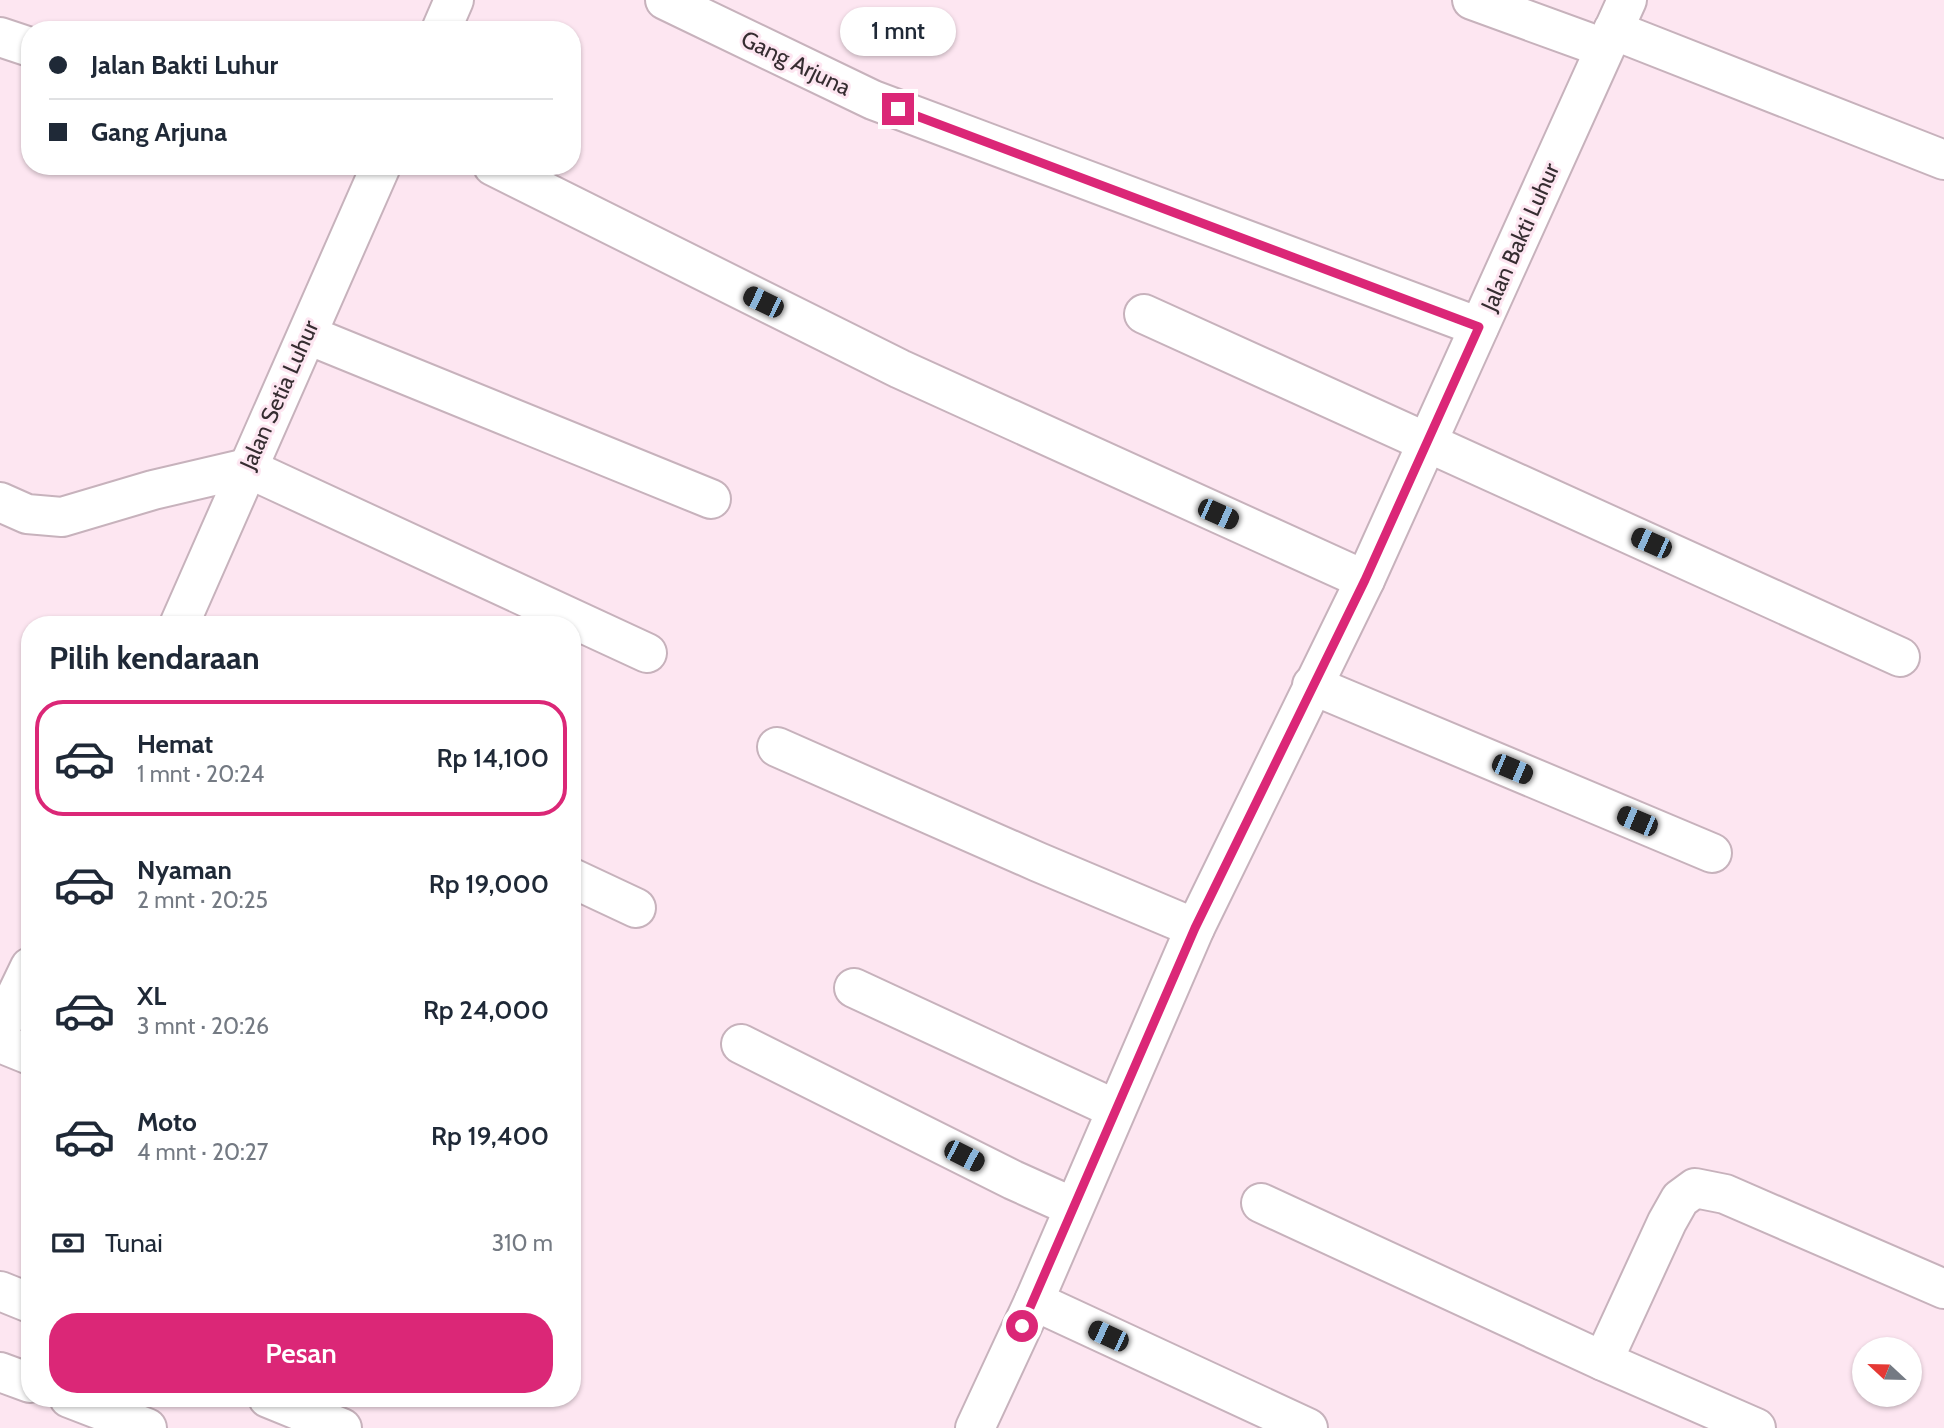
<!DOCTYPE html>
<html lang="id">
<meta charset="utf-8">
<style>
body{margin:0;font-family:Cabin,sans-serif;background:#f2f2f3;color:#1f2937;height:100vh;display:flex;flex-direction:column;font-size:26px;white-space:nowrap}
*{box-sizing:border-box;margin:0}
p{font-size:23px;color:#747a83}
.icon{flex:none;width:38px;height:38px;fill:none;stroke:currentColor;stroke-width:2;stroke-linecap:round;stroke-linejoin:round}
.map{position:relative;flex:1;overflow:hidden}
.details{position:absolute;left:21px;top:616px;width:560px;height:791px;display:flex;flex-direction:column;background:#fff;border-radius:28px;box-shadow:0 2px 5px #0004}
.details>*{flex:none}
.top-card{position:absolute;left:21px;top:21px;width:560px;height:154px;border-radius:28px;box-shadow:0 2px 5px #0004;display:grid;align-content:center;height:154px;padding:0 28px;background:#fff}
.needle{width:46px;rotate:292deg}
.tools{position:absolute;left:1852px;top:1337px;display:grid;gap:14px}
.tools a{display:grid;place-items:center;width:70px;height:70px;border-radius:50%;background:#fff;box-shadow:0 2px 5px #0004;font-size:35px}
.end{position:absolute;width:32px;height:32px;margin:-16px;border:9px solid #db2777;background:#fff;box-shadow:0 0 0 4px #fff}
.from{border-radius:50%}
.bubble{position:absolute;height:49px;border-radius:24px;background:#fff;box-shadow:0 2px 5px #0004;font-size:23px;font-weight:600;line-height:49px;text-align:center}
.car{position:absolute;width:21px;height:42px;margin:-21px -10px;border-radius:9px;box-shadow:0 0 5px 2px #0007;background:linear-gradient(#222 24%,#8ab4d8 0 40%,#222 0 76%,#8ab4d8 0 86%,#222 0)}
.top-card b{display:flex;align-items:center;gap:24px;height:66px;font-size:26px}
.top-card b+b{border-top:2px solid #e0e1e3}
.top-card i{width:18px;height:18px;background:#1f2937}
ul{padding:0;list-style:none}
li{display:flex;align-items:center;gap:21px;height:116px;margin:0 14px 10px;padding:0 14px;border:4px solid transparent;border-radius:28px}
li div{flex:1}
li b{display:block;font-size:26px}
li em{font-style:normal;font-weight:600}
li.current{border-color:#db2777}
li>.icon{width:63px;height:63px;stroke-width:1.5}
h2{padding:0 28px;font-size:32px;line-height:84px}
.pay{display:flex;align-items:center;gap:18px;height:77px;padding:0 28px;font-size:26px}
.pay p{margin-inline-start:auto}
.primary-button{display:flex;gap:14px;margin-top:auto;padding:14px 28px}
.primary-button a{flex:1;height:80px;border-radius:28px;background:#db2777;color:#fff;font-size:28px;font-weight:600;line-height:80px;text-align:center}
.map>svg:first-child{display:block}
</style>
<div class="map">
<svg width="1944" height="1428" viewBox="0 0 1944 1428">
<rect width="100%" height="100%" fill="#fde6f1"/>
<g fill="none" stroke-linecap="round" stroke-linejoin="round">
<g stroke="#c7b2bc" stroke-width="42">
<g id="minor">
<path d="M665,0L873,100L1479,327"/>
<path d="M1472,0L1604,48"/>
<path d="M441,30L454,0"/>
<path d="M1613,30L1944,160"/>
<path d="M0,37L30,47"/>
<path d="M493,166L900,369L1365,580"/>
<path d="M1144,314L1900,657"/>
<path d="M308,335L711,499"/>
<path d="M0,502L27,514L62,517L153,490L247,468L647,653"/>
<path d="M179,625L381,166"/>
<path d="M1312,685L1712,853"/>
<path d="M777,747L1038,862L1195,928"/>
<path d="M572,878L636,908"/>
<path d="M854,988L1115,1109"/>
<path d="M0,1029L30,967"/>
<path d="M0,1043L30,1055"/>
<path d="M741,1044L1013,1180L1073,1207"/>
<path d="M1261,1203L1603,1361L1756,1428"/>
<path d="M0,1291L30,1303"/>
<path d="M1034,1301L1308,1428"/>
<path d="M1603,1361L1667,1222L1680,1199L1695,1188L1725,1194L1944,1289"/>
<path d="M0,1372L30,1383"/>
<path d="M69,1398L147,1428"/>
<path d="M268,1398L342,1428"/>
<path d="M975,1428L1034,1301L1195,928L1365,580L1627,0"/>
</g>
</g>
<use href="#minor" stroke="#fff" stroke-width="38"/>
</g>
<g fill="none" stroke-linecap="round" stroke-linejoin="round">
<path stroke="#db2777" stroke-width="9" d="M898,109L1479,327L1365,580L1195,928L1022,1326"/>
</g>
<g text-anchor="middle" stroke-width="6" stroke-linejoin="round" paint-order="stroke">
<g font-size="23" fill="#362d31" stroke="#fde6f1">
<text transform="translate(796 63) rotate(26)" y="8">Gang Arjuna</text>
<text transform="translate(1520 237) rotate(-66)" y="8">Jalan Bakti Luhur</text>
<text transform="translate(279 395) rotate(-66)" y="8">Jalan Setia Luhur</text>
</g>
</g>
</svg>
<div class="tools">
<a><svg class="needle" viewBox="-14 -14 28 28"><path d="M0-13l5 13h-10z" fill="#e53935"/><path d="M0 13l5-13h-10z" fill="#747a83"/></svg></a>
</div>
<i class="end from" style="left:1022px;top:1326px"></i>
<i class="end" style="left:898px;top:109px"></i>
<div class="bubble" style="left:840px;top:7px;width:116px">1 mnt</div>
<i class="car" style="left:763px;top:302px;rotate:296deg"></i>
<i class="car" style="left:1218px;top:514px;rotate:114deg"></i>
<i class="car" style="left:1651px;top:543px;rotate:294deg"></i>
<i class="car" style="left:1512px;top:769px;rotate:113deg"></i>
<i class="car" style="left:1637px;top:821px;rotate:293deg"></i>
<i class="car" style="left:964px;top:1156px;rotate:117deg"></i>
<i class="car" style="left:1108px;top:1336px;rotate:295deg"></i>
<div class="top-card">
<b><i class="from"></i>Jalan Bakti Luhur</b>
<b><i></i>Gang Arjuna</b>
</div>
<section class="details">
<h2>Pilih kendaraan</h2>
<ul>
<li class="current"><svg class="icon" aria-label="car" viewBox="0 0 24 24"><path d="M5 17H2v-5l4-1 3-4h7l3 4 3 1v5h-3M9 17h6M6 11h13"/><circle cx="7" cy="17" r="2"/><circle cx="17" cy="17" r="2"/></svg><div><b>Hemat</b><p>1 mnt · 20:24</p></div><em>Rp 14,100</em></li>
<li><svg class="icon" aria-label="car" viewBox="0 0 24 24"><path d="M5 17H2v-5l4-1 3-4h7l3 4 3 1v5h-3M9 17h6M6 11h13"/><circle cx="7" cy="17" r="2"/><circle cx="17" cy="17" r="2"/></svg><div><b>Nyaman</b><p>2 mnt · 20:25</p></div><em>Rp 19,000</em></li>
<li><svg class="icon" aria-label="car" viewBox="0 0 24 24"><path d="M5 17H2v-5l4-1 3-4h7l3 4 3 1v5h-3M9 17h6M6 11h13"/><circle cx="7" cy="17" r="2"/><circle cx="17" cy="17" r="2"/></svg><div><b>XL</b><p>3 mnt · 20:26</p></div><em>Rp 24,000</em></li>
<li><svg class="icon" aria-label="car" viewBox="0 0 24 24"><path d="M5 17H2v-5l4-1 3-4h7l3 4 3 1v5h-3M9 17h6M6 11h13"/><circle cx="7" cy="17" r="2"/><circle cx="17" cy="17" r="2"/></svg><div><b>Moto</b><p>4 mnt · 20:27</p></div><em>Rp 19,400</em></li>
</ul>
<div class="pay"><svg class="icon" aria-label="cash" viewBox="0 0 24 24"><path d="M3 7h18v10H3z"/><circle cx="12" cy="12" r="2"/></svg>Tunai<p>310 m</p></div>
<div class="primary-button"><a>Pesan</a></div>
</section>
</div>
